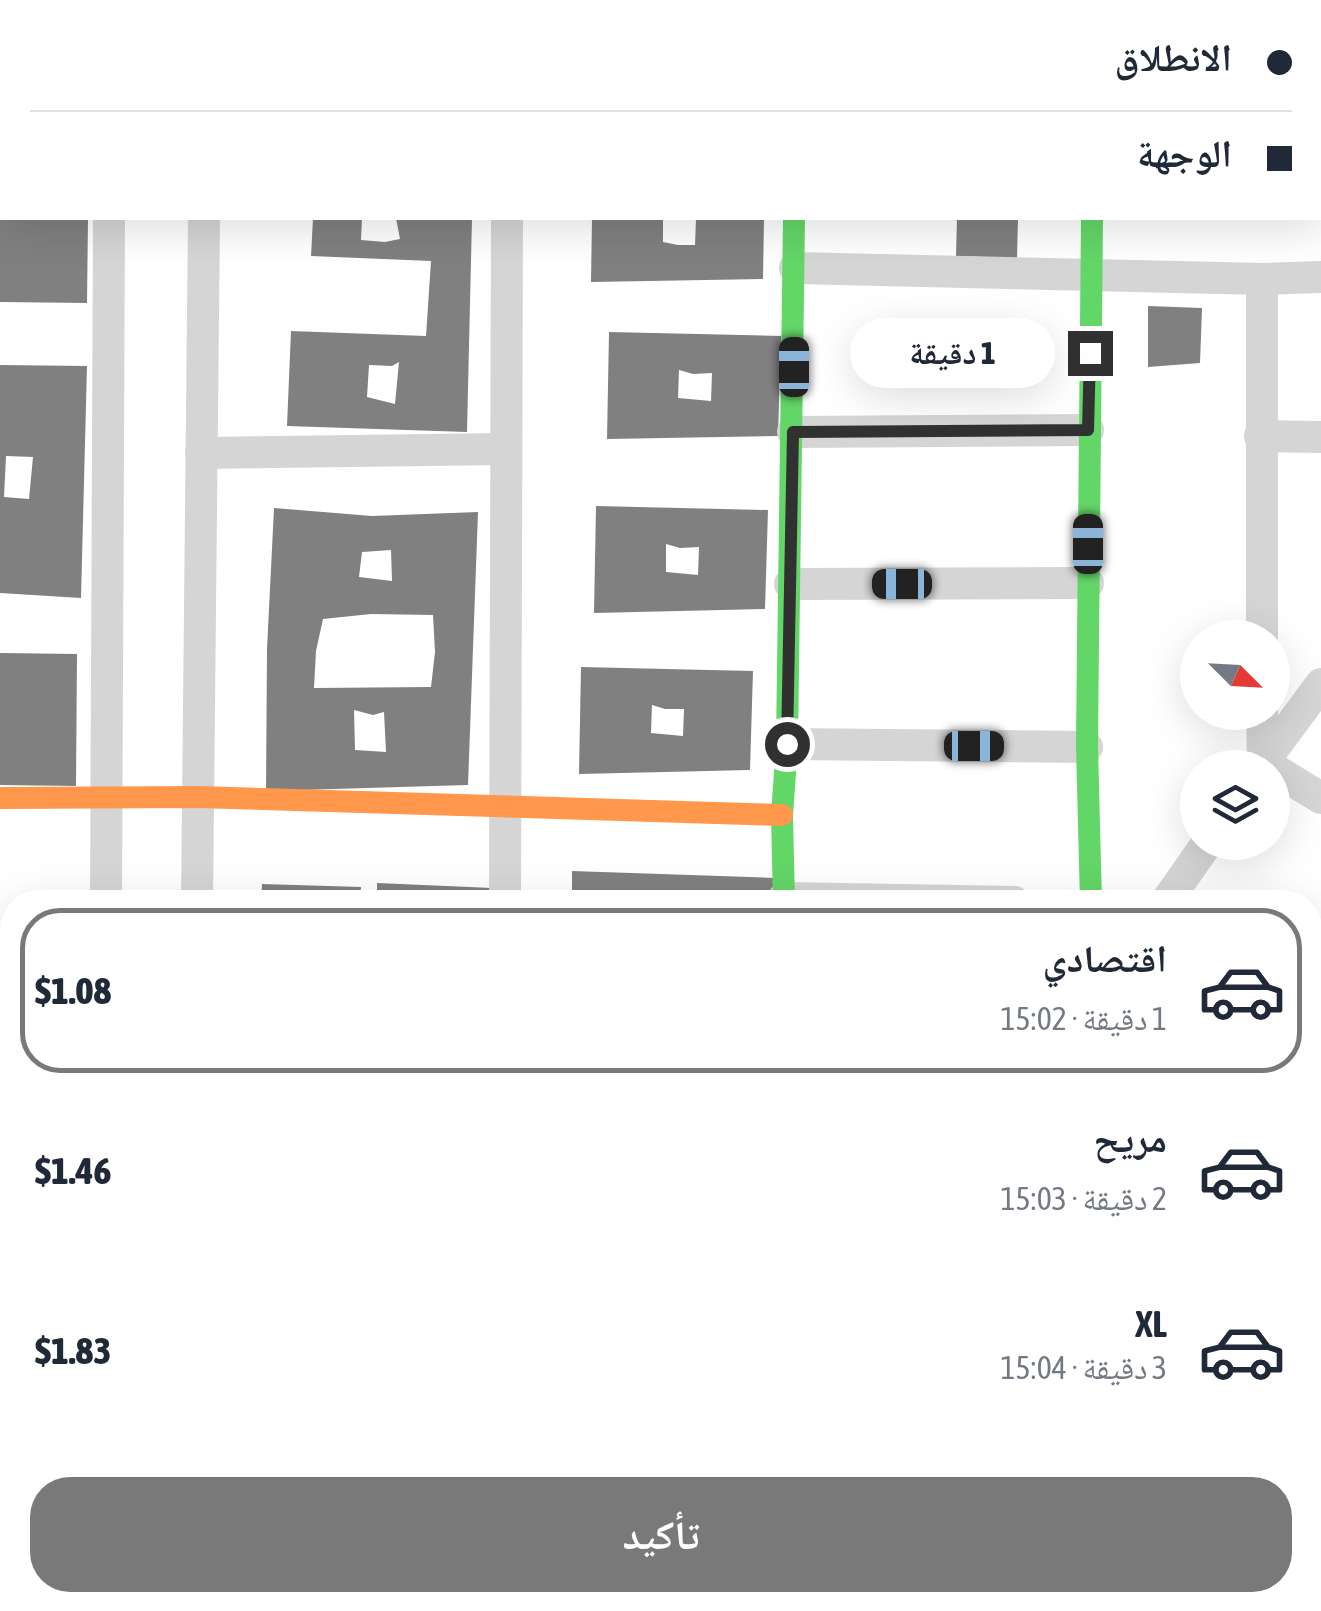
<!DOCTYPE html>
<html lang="ar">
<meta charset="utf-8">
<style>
body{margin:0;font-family:"Asap Condensed","Noto Naskh Arabic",sans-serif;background:#f6f6f7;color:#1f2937;direction:rtl;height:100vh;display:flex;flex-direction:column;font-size:38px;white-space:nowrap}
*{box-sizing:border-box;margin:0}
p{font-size:32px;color:#747a83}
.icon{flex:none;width:55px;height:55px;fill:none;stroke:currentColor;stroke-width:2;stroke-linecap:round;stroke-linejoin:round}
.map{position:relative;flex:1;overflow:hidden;direction:ltr}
.details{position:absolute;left:0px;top:890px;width:1322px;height:722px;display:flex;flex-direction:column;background:#fff;border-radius:40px 40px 0 0;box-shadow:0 10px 40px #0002;direction:rtl}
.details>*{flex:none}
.top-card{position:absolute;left:0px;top:0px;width:1322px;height:220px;box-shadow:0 10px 40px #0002;direction:rtl;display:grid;align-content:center;height:220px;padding:0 30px;background:#fff}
.needle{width:65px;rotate:114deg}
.fabs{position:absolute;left:1180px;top:620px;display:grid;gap:20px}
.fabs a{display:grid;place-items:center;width:110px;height:110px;border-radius:50%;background:#fff;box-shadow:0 10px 40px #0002;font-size:50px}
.end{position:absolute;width:45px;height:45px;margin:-22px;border:12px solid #313131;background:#fff;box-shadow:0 0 0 5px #fff}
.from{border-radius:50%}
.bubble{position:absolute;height:70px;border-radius:35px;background:#fff;box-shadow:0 10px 40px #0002;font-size:32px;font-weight:800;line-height:70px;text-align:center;direction:rtl}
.car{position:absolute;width:30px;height:60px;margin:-30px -15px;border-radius:12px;box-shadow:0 0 8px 2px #0007;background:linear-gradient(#222 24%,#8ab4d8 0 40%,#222 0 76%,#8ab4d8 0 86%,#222 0)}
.top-card b{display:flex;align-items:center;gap:35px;height:95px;font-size:38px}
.top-card b+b{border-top:2px solid #e0e1e3}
.top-card i{width:25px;height:25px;background:#1f2937}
ul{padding:18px 0 0;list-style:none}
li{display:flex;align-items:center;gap:30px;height:165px;margin:0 20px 15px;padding:0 10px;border:5px solid transparent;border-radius:40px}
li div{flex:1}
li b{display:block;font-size:38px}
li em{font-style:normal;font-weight:800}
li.on{border-color:#797979}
li>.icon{width:90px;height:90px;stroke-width:1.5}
.cta{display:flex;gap:20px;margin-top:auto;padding:20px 30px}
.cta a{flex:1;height:115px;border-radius:40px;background:#797979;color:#fff;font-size:40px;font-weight:800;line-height:115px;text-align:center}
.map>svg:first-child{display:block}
</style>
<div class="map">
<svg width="1321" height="1611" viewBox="0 0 1321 1611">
<rect width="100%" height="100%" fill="#fff"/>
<g fill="#808080" fill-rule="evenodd">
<path d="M0,218H88L87,303L0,302Z"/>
<path d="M313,218H362L361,240L385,242L400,239L396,218H472L467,432L287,426L291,331L426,336L431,261L311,256ZM399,362L395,404L367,397L369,365L392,366Z"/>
<path d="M592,218H663V242L678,245H695L696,218H764L763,279L591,282Z"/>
<path d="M957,218H1018L1017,258L956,256Z"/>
<path d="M1148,306L1202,308L1200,363L1148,367Z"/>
<path d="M609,332L781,336L778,436L607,439ZM679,370L693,374L712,373L711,401L678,398Z"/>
<path d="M0,365L87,366L81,598L0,593ZM6,456L33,457L29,499L4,497Z"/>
<path d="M596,506L768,510L765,609L594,613ZM666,544L680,548L699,547L698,575L666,572Z"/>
<path d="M274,508L372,516L478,512L468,785L266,791L267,649ZM391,550L392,581L359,577L362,552ZM371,614L433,615L435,652L431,687L314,688L316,651L323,619ZM354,710L373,715L384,712L386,752L355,750Z"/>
<path d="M0,653L77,654L76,786L0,785Z"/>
<path d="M581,667L753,671L750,770L579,774ZM652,705L665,709H684L683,736L651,733Z"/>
<path d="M572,871L775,878L774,902H572Z"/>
<path d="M377,883L492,888L491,902H377Z"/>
<path d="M262,884L361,887L360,902H261Z"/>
<path d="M255,1600H350V1610L359,1606L358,1611H255Z"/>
</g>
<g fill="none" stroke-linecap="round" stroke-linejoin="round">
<g stroke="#d5d5d5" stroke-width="32">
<path d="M206,0V2"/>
<path d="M111,2V0"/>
<path d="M508,2V0"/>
<path d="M796,2V0"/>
<path d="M1093,2V0"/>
<path d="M0,75H2"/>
<path d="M1320,86H1321"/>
<path d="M795,268L1262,279L1321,277"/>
<path d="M793,432L1088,430"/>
<path d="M1260,436L1321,437"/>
<path d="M201,453L506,449"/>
<path d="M790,584L1088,583"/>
<path d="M1262,638V279"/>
<path d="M1262,712L1263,762L1268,765"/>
<path d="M787,744L1087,747"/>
<path d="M1259,768L1321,684"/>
<path d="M1272,768L1321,798"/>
<path d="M784,898L1014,902"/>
<path d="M106,902L109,218"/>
<path d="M197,902L204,218"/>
<path d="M505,902L507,218"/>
<path d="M1166,902L1208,842"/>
<path d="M1310,1000L1321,983"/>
<path d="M1310,1295L1321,1268"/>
<path d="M1040,1600L1050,1611"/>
<path d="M95,1611L96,1600"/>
<path d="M187,1611V1600"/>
<path d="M500,1611V1600"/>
<path d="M652,1611L661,1600"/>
<path d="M1076,1611L1077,1600"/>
<path d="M1186,1611L1190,1600"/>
</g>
<g stroke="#63d668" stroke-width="22">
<path d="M784,902L782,815L787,744L794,218"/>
<path d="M1091,902L1087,747L1092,218"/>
</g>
<path stroke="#ff974d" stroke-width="22" d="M0,798L198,797L782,815"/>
</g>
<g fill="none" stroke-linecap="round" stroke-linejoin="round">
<path stroke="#313131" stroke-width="12" d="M787,744L793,432L1088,430L1090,353"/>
</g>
</svg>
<div class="fabs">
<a><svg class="needle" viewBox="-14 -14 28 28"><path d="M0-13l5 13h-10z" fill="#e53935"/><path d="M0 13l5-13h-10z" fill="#747a83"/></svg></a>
<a><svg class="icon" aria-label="layers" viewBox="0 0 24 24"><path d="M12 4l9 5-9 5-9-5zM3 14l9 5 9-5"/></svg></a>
</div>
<i class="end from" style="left:787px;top:744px"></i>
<i class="end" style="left:1090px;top:353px"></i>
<div class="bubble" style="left:850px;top:318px;width:205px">1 دقيقة</div>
<i class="car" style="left:794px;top:367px;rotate:0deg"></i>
<i class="car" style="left:1088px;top:544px;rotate:0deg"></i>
<i class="car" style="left:902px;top:584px;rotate:270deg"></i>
<i class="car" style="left:974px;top:746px;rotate:90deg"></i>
<div class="top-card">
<b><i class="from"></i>الانطلاق</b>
<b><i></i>الوجهة</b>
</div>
<section class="details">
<ul>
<li class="on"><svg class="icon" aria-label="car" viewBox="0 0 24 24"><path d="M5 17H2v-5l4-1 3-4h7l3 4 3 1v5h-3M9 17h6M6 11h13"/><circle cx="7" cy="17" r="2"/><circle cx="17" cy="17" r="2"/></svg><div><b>اقتصادي</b><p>1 دقيقة · 15:02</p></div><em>$1.08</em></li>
<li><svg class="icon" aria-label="car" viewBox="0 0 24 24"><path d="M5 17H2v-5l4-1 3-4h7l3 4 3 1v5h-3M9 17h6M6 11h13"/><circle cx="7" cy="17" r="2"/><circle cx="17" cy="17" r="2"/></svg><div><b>مريح</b><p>2 دقيقة · 15:03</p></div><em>$1.46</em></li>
<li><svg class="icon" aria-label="car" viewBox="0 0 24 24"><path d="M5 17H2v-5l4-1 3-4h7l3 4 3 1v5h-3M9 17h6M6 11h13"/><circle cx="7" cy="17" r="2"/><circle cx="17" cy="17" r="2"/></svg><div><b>XL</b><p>3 دقيقة · 15:04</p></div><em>$1.83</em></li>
</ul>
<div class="cta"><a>تأكيد</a></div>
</section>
</div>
